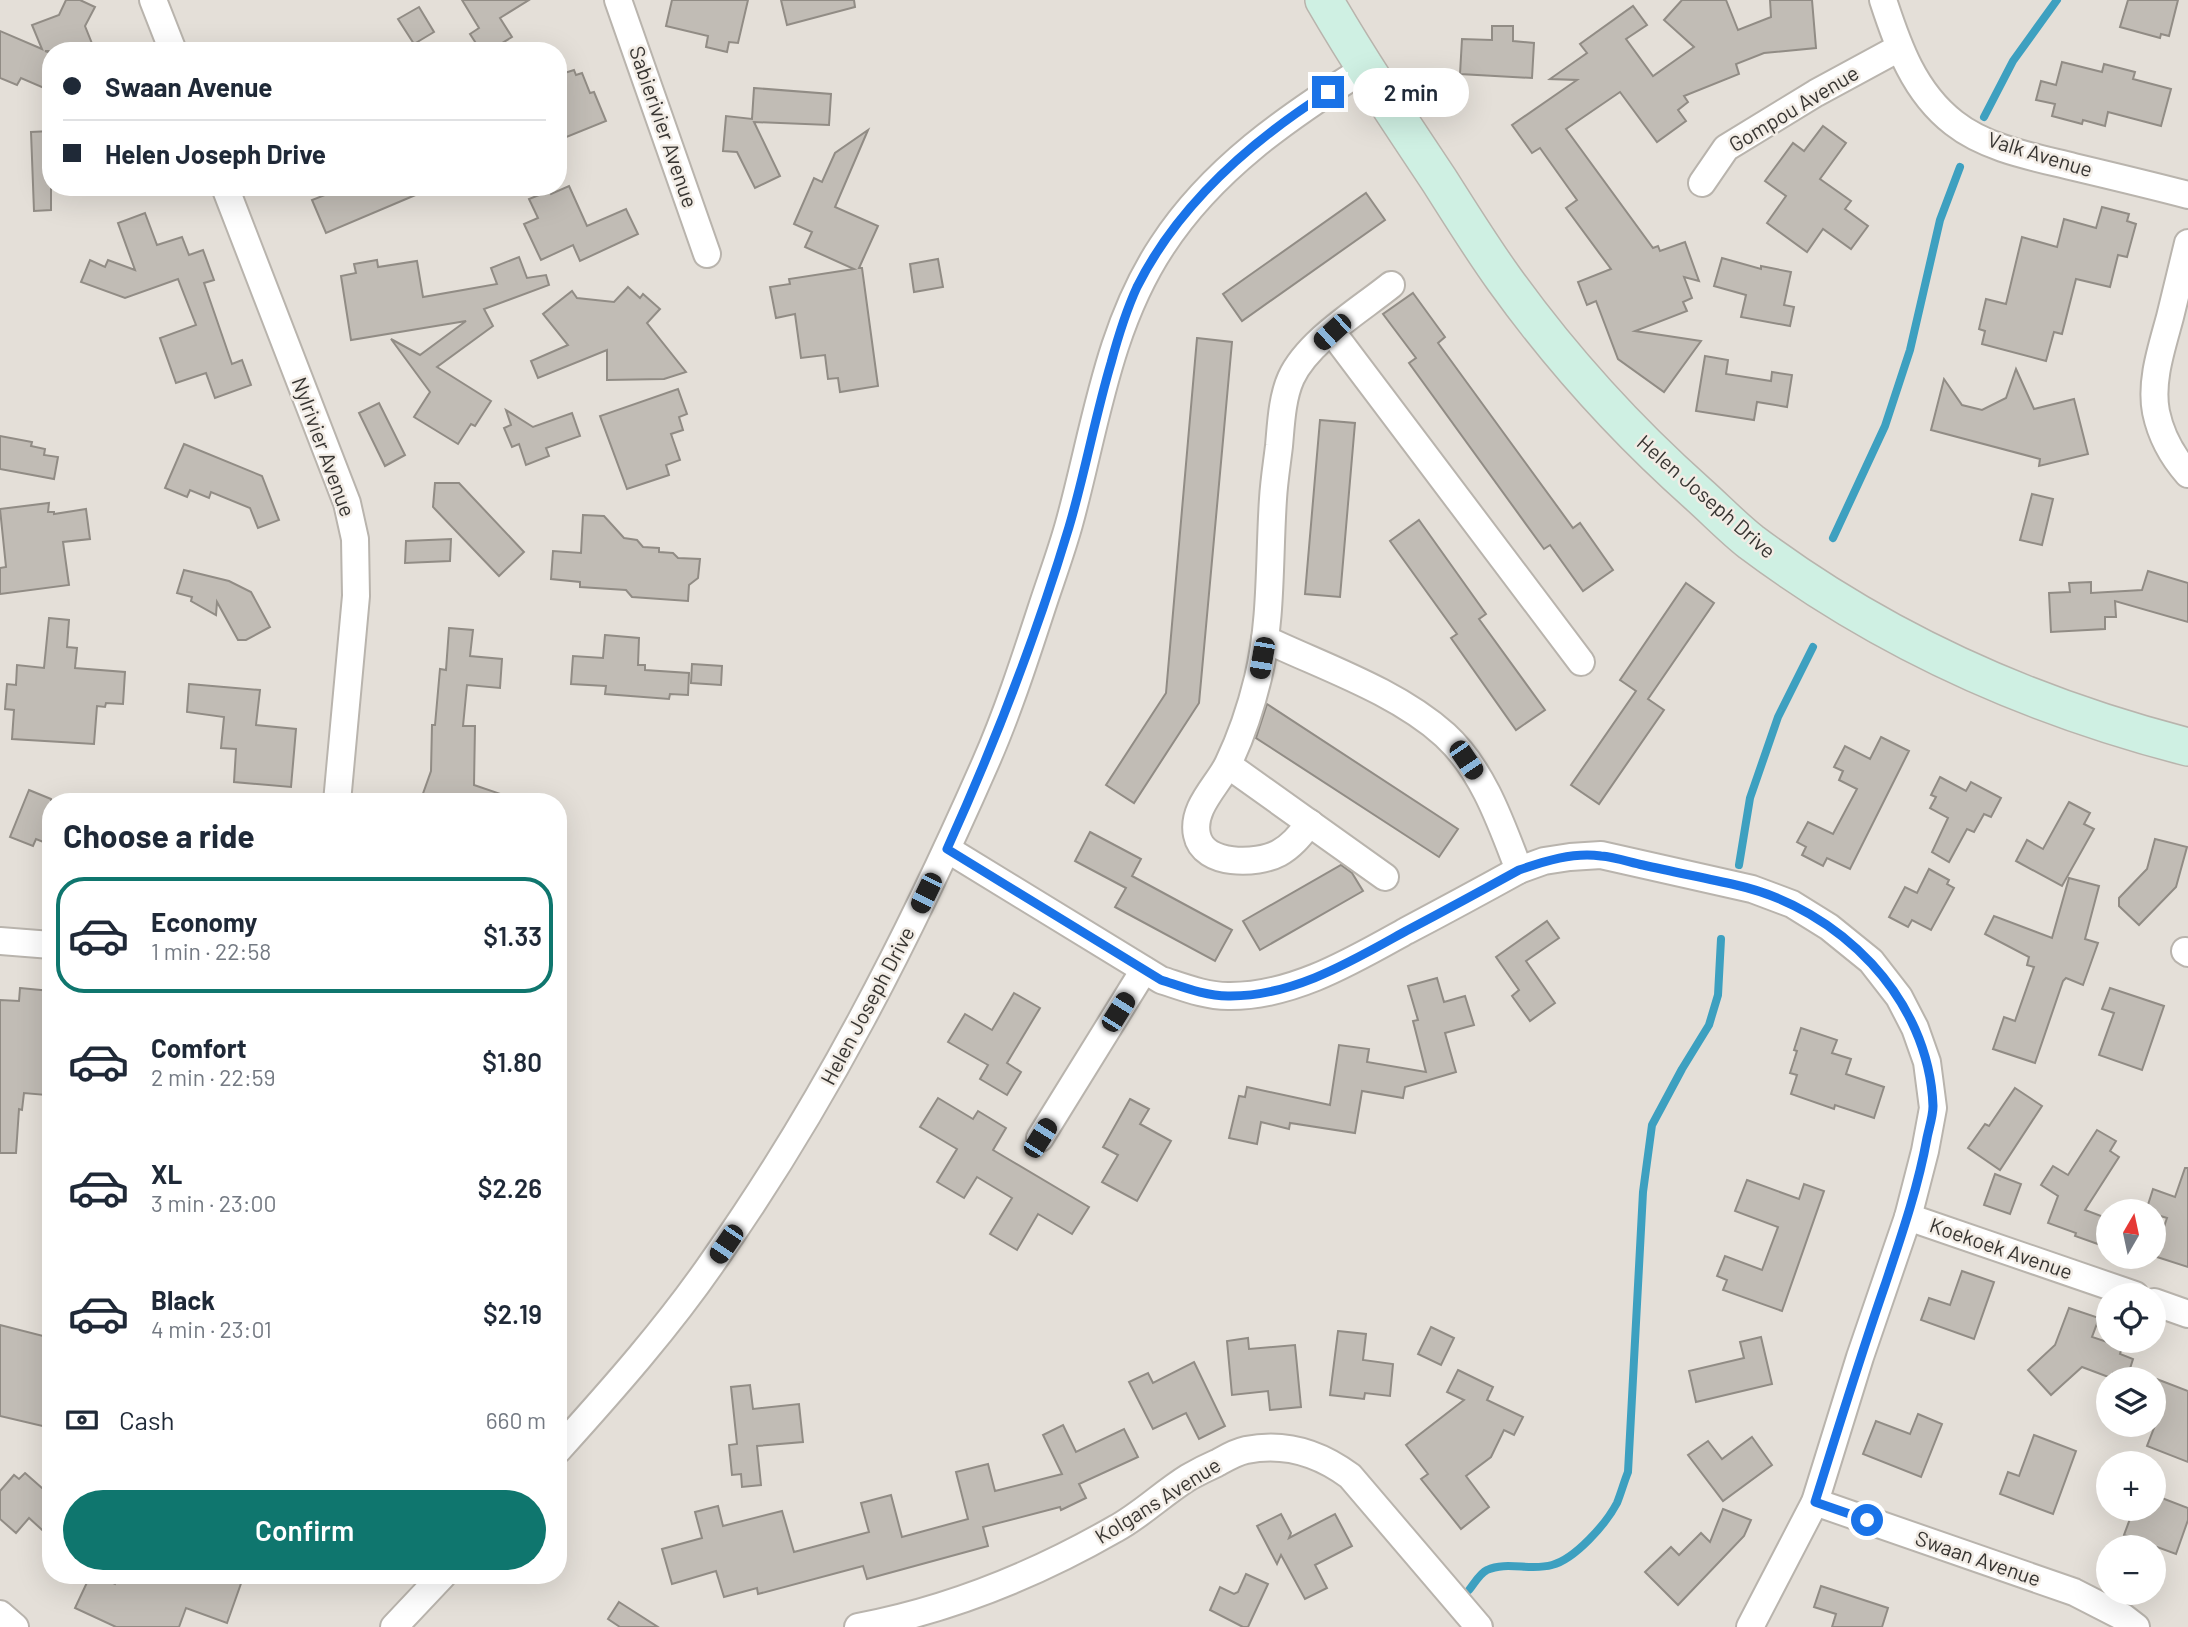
<!DOCTYPE html>
<meta charset="utf-8">
<style>
body{margin:0;font-family:Barlow,sans-serif;background:#f2f2f3;color:#1f2937;height:100vh;display:flex;flex-direction:column;font-size:26px;white-space:nowrap}
*{box-sizing:border-box;margin:0}
p{font-size:23px;color:#747a83}
.icon{flex:none;width:38px;height:38px;fill:none;stroke:currentColor;stroke-width:2;stroke-linecap:round;stroke-linejoin:round}
.map{position:relative;flex:1;overflow:hidden}
.drawer{position:absolute;left:42px;top:793px;width:525px;height:791px;display:flex;flex-direction:column;background:#fff;border-radius:28px;box-shadow:0 7px 28px #0002}
.drawer>*{flex:none}
.hud{position:absolute;left:42px;top:42px;width:525px;height:154px;border-radius:28px;box-shadow:0 7px 28px #0002;display:grid;align-content:center;height:154px;padding:0 21px;background:#fff}
.needle{width:46px;rotate:9deg}
.fabs{position:absolute;left:2096px;top:1199px;display:grid;gap:14px}
.fabs a{display:grid;place-items:center;width:70px;height:70px;border-radius:50%;background:#fff;box-shadow:0 7px 28px #0002;font-size:35px}
.end{position:absolute;width:32px;height:32px;margin:-16px;border:9px solid #1a73e8;background:#fff;box-shadow:0 0 0 4px #fff}
.from{border-radius:50%}
.bubble{position:absolute;height:49px;border-radius:24px;background:#fff;box-shadow:0 7px 28px #0002;font-size:23px;font-weight:600;line-height:49px;text-align:center}
.car{position:absolute;width:21px;height:42px;margin:-21px -10px;border-radius:9px;box-shadow:0 0 5px 2px #0007;background:linear-gradient(#222 24%,#8ab4d8 0 40%,#222 0 76%,#8ab4d8 0 86%,#222 0)}
.hud b{display:flex;align-items:center;gap:24px;height:66px;font-size:26px}
.hud b+b{border-top:2px solid #e0e1e3}
.hud i{width:18px;height:18px;background:#1f2937}
ul{padding:0;list-style:none}
li{display:flex;align-items:center;gap:21px;height:116px;margin:0 14px 10px;padding:0 7px;border:4px solid transparent;border-radius:28px}
li div{flex:1}
li b{display:block;font-size:26px}
li em{font-style:normal;font-weight:600}
li.on{border-color:#0f766e}
li>.icon{width:63px;height:63px;stroke-width:1.5}
h2{padding:0 21px;font-size:32px;line-height:84px}
.pay{display:flex;align-items:center;gap:18px;height:77px;padding:0 21px;font-size:26px}
.pay p{margin-inline-start:auto}
.action{display:flex;gap:14px;margin-top:auto;padding:14px 21px}
.action a{flex:1;height:80px;border-radius:42px;background:#0f766e;color:#fff;font-size:28px;font-weight:600;line-height:80px;text-align:center}
.map>svg:first-child{display:block}
</style>
<div class="map">
<svg width="2188" height="1627" viewBox="0 0 2188 1627">
<rect width="100%" height="100%" fill="#e4dfd8"/>
<g fill="none" stroke-linecap="round" stroke-linejoin="round">
<g stroke="#3da0c0" stroke-width="8">
<path d="M1984,117L2013,61L2057,0"/>
<path d="M1833,538L1885,426L1910,350L1940,220L1960,167"/>
<path d="M1739,865L1750,798L1778,717L1813,647"/>
<path d="M1469,1590C1474,1584 1480,1573 1487,1570C1506,1561 1531,1571 1552,1565C1575,1559 1606,1524 1617,1503C1621,1493 1624,1482 1628,1472L1643,1192L1652,1125L1682,1069L1709,1025L1718,995L1721,939"/>
</g>
</g>
<g fill="#c1bcb5" stroke="#918c85" stroke-width="2">
<path d="M66,0H80L95,7L85,26L95,51H45L51,53V91L21,78L17,85L0,78V31L42,49L32,25L59,15Z"/>
<path d="M462,0H529L500,18L512,37L489,51H481L470,34L479,28Z"/>
<path d="M672,0H748L738,43L729,42L727,52L706,47L708,36L666,26Z"/>
<path d="M781,0H854L855,7L787,25Z"/>
<path d="M1682,0H1726L1738,30L1771,17L1770,0H1812L1816,48L1764,53L1736,64L1739,74L1684,96L1688,102L1678,110L1686,121L1657,142L1620,92L1566,129L1653,248L1658,246L1660,251L1685,242L1699,281L1684,277L1692,298L1683,302L1687,311L1635,331L1701,341L1664,392L1618,359L1596,301L1587,305L1578,282L1611,269L1566,208L1577,200L1540,148L1532,153L1512,125L1577,80L1550,79L1587,53L1580,44L1633,6L1647,25L1626,39L1653,76L1694,47L1664,20Z"/>
<path d="M2128,0H2178L2169,36L2161,34L2160,38L2120,27Z"/>
<path d="M419,7L434,32L414,44L398,19Z"/>
<path d="M1492,26H1513V41L1534,43L1532,78L1460,74L1462,39L1492,40Z"/>
<path d="M2062,62L2102,72L2104,64L2135,72L2133,79L2171,89L2161,126L2108,112L2105,126L2083,120L2082,124L2052,116L2055,104L2036,100L2041,81L2056,85Z"/>
<path d="M574,70L576,75L582,73L590,93L594,92L606,121L564,138L558,125V75Z"/>
<path d="M754,88L831,94L829,125L754,122L780,176L755,188L737,152L723,151L726,116L752,119Z"/>
<path d="M1823,126L1846,143L1820,179L1851,201L1845,209L1868,226L1851,249L1823,229L1807,252L1767,223L1786,196L1765,181L1793,143L1804,151Z"/>
<path d="M868,130L835,207L878,226L859,268H862L878,386L840,392L838,378L828,379L825,355L801,358L795,314L776,318L770,287L790,284L789,279L854,269L805,247L812,232L794,224L814,178L822,182L835,153Z"/>
<path d="M51,131V210L34,211L31,132Z"/>
<path d="M569,186L587,226L626,209L638,234L580,261L573,245L541,260L524,224L538,218L529,199L549,191L551,194Z"/>
<path d="M345,187H432V188L326,233L312,200Z"/>
<path d="M1366,193L1385,220L1242,321L1223,294Z"/>
<path d="M2102,207L2129,214L2127,221L2136,224L2127,257L2118,255L2110,287L2076,279L2062,334L2054,332L2046,361L1982,344L1985,331L1979,329L1986,299L2006,304L2022,237L2057,247L2064,219L2096,228Z"/>
<path d="M145,213L157,245L182,237L189,255L203,250L214,280L204,283L232,364L242,360L251,385L215,398L206,373L176,383L160,338L196,325L178,279L125,298L81,282L90,260L105,267L108,260L135,270L118,223Z"/>
<path d="M519,257L527,278L546,275L549,285L484,309L493,326L437,367L491,401L475,426L471,424L458,444L414,417L430,392L391,339L420,355L466,321L351,340L341,276L356,273L354,264L377,260L378,267L417,261L423,297L497,284L491,268Z"/>
<path d="M1722,258L1761,269V266L1791,272L1784,305L1794,307L1790,326L1741,317L1746,295L1714,286Z"/>
<path d="M938,259L943,287L914,292L910,264Z"/>
<path d="M628,287L640,298L643,294L660,309L647,323L686,372L664,379L607,380V350L538,378L531,361L568,345L543,314L572,291L577,298L614,302Z"/>
<path d="M1413,293L1445,337L1438,343L1573,528L1580,523L1613,570L1583,591L1550,545L1544,549L1409,363L1416,358L1383,314Z"/>
<path d="M1197,338L1232,342L1199,703L1134,803L1106,785L1166,693Z"/>
<path d="M1705,356L1728,360L1726,374L1771,381L1772,372L1792,375L1787,407L1757,402L1754,420L1696,411Z"/>
<path d="M2016,369L2034,409L2074,399L2088,454L2039,466L2040,459L1931,430L1944,379L1962,405L1982,410L2006,398Z"/>
<path d="M678,389L687,414L679,417L683,430L671,434L680,460L666,465L669,475L627,489L600,416Z"/>
<path d="M379,403L405,455L385,466L359,413Z"/>
<path d="M506,410L533,427L572,413L580,436L546,448L549,456L526,465L519,444L512,447L504,428L511,425Z"/>
<path d="M1320,420L1355,423L1340,597L1305,594Z"/>
<path d="M0,436L32,442L31,446L45,449L44,455L58,457L54,479L0,469Z"/>
<path d="M184,444L262,476L279,520L258,528L250,508L211,492L209,498L190,490L187,497L165,488Z"/>
<path d="M435,483H459L524,552L499,576L433,507Z"/>
<path d="M2032,494L2053,499L2042,545L2020,540Z"/>
<path d="M49,503L48,512H54V514L86,509L90,539L63,542L69,585L0,594V568L6,567L0,509Z"/>
<path d="M583,515L604,516L624,538L637,540L643,547L659,548V552L673,553L678,558L700,559L698,578L689,585L688,601L632,597L626,590L580,587V582L551,579L553,551L581,553Z"/>
<path d="M1419,520L1486,614L1479,619L1545,710L1516,730L1451,638L1457,634L1390,541Z"/>
<path d="M451,539L450,561L405,563L406,541Z"/>
<path d="M184,570L229,581L251,592L270,627L246,640H238L217,602L216,615L191,601L192,597L177,593Z"/>
<path d="M2148,571L2188,583V622L2115,601L2116,617H2105V629L2051,632L2049,593L2070,592L2069,583L2091,582V593L2142,590Z"/>
<path d="M1686,583L1714,603L1648,699L1664,710L1599,804L1571,785L1636,691L1620,680Z"/>
<path d="M49,618L69,620L67,647L77,648L75,668L125,672L123,704L106,703L105,707L97,706L94,744L12,739L14,710L5,709L7,684L16,685L17,665L44,668Z"/>
<path d="M449,628L473,630L470,656L502,659L500,688L467,685L463,726H475L474,785L512,798V802H420L431,771L432,725H435L440,669L446,670Z"/>
<path d="M605,635L639,638L638,665H645V670L689,673L688,695L670,694L669,699L605,694L606,686L571,684L573,656L603,658Z"/>
<path d="M692,664L722,666L721,685L691,683Z"/>
<path d="M189,684L260,690L256,725L296,729L291,787L234,782L236,749L221,748L224,717L187,712Z"/>
<path d="M1267,704L1458,829L1439,857L1256,738Z"/>
<path d="M1881,737L1909,751L1850,869L1827,858L1823,866L1802,855L1806,847L1797,842L1808,822L1833,834L1857,789L1839,780L1843,771L1834,767L1845,746L1870,759Z"/>
<path d="M1940,777L1966,791L1971,782L2001,798L1991,817L1984,814L1974,832L1967,829L1949,862L1932,852L1948,818L1930,808L1936,797L1931,795Z"/>
<path d="M29,790L51,799V845L36,839L33,846L10,837Z"/>
<path d="M2069,802L2090,813L2084,824L2094,829L2062,886L2016,861L2027,840L2043,849Z"/>
<path d="M1090,832L1141,859L1132,876L1232,930L1215,961L1115,907L1126,888L1075,861Z"/>
<path d="M2155,839L2187,847L2176,887L2139,925L2119,906V898L2147,869Z"/>
<path d="M1341,865L1352,873L1363,891L1260,950L1243,921Z"/>
<path d="M1929,869L1949,880L1947,884L1954,888L1931,930L1912,920L1908,927L1889,917L1905,887L1917,893Z"/>
<path d="M2069,878L2099,886L2085,939L2098,943L2083,985L2066,978L2063,981L2035,1063L1993,1049L2004,1017L2015,1021L2034,967L2027,965L2029,957L1985,934L1994,916L2052,938Z"/>
<path d="M1547,921L1559,938L1526,961L1555,1003L1530,1021L1512,996L1519,990L1496,957Z"/>
<path d="M1437,978L1444,1002L1465,996L1474,1025L1445,1033L1456,1072L1405,1087L1403,1098L1362,1091L1355,1133L1290,1123L1289,1129L1261,1122L1257,1144L1229,1138L1239,1096L1245,1097L1247,1087L1330,1105L1339,1045L1369,1049L1367,1062L1426,1072L1413,1021L1418,1020L1408,986Z"/>
<path d="M20,988L51,991V1088H47L46,1095L24,1093L22,1110L19,1109L16,1153H0V1000L19,1001Z"/>
<path d="M2110,988L2164,1006L2142,1070L2099,1055L2114,1013L2102,1009Z"/>
<path d="M1014,993L1040,1008L1007,1063L1021,1072L1007,1095L980,1079L988,1065L948,1042L965,1014L992,1030Z"/>
<path d="M1801,1028L1837,1040L1832,1053L1851,1059L1846,1074L1884,1087L1874,1118L1835,1105L1834,1109L1791,1094L1797,1075L1790,1073L1797,1051L1794,1050Z"/>
<path d="M2015,1088L2042,1106L2000,1170L1968,1148L1985,1124L1989,1126Z"/>
<path d="M938,1098L973,1119L978,1111L1006,1128L993,1150L1089,1207L1072,1234L1038,1214L1017,1250L990,1234L1012,1198L977,1177L964,1198L937,1182L957,1149L920,1127Z"/>
<path d="M1130,1099L1149,1109L1140,1124L1171,1141L1137,1201L1102,1182L1118,1155L1103,1147Z"/>
<path d="M2097,1130L2116,1141L2110,1151L2119,1157L2085,1210L2109,1219V1248L2075,1236L2076,1233L2048,1223L2058,1196L2041,1185L2053,1166L2068,1175Z"/>
<path d="M2185,1168H2188V1267L2154,1256L2167,1218L2154,1214V1211H2146L2153,1189L2175,1197Z"/>
<path d="M1995,1174L2021,1184L2010,1214L1984,1205Z"/>
<path d="M1747,1180L1799,1199L1804,1184L1824,1191L1782,1311L1723,1290L1727,1280L1717,1276L1725,1256L1762,1270L1778,1227L1735,1211Z"/>
<path d="M1962,1271L1994,1282L1974,1339L1921,1320L1929,1298L1950,1305Z"/>
<path d="M2069,1308L2099,1318L2092,1337L2122,1347L2120,1354L2133,1359L2127,1378L2113,1373L2111,1378L2082,1367L2051,1395L2028,1370L2055,1345Z"/>
<path d="M0,1325L51,1338V1428L0,1416Z"/>
<path d="M1431,1327L1454,1338L1441,1365L1418,1354Z"/>
<path d="M1338,1331L1366,1334L1363,1360L1393,1364L1390,1396L1365,1393L1364,1399L1330,1395Z"/>
<path d="M1761,1337L1772,1384L1696,1402L1689,1371L1744,1358L1740,1342Z"/>
<path d="M1248,1338L1249,1349L1295,1345L1301,1407L1270,1410L1268,1391L1232,1395L1227,1341Z"/>
<path d="M1194,1362L1225,1426L1199,1439L1186,1413L1153,1429L1129,1382L1148,1373L1153,1383Z"/>
<path d="M1458,1370L1493,1387L1487,1400L1523,1417L1514,1435L1504,1430L1491,1457L1466,1476L1489,1507L1461,1529L1421,1479L1428,1474L1406,1445L1464,1400L1447,1392Z"/>
<path d="M2154,1378L2188,1391V1462L2147,1446L2163,1405L2154,1402Z"/>
<path d="M750,1385L753,1409L799,1404L803,1442L757,1446L761,1485L742,1487L741,1474L732,1475L729,1445L737,1444L731,1387Z"/>
<path d="M1918,1414L1942,1424L1921,1477L1863,1454L1876,1421L1910,1434Z"/>
<path d="M1063,1425L1076,1452L1124,1429L1138,1457L1079,1484L1086,1498L1061,1510L1060,1507L983,1527L988,1546L867,1579L863,1566L758,1594L757,1588L724,1597L716,1571L672,1584L662,1549L702,1538L695,1512L718,1506L723,1526L782,1511L794,1552L869,1532L861,1503L891,1495L902,1537L968,1519L956,1472L988,1464L995,1491L1062,1474L1043,1435Z"/>
<path d="M2034,1435L2076,1451L2053,1514L2000,1494L2008,1472L2019,1476Z"/>
<path d="M1752,1437L1772,1465L1723,1501L1688,1455L1708,1441L1722,1459Z"/>
<path d="M25,1473L51,1496V1538L29,1518L16,1533L0,1519V1491L14,1475L19,1479Z"/>
<path d="M2154,1495L2188,1508V1520L2176,1554L2124,1535L2134,1508H2154Z"/>
<path d="M1723,1509L1751,1520L1744,1536L1678,1605L1645,1572L1671,1547L1679,1555L1701,1533L1710,1542Z"/>
<path d="M1281,1514L1291,1533L1289,1538L1335,1514L1352,1546L1315,1565L1327,1588L1305,1599L1281,1555L1277,1564L1257,1526Z"/>
<path d="M1246,1574L1268,1584L1248,1627H1243L1210,1610L1220,1587L1234,1594L1238,1592Z"/>
<path d="M119,1575H244L227,1623L186,1608L179,1627H116L75,1608L90,1576H98L115,1584Z"/>
<path d="M1821,1586L1888,1608L1882,1627H1832L1836,1614L1814,1607Z"/>
<path d="M619,1602L658,1627H620L608,1619Z"/>
</g>
<g fill="none" stroke-linecap="round" stroke-linejoin="round">
<g stroke="#b9b4ad" stroke-width="30">
<g id="street">
<path d="M153,0L173,51"/>
<path d="M618,0L707,254"/>
<path d="M1883,0C1898,46 1914,92 1954,123C1987,149 2034,157 2074,167C2112,176 2150,185 2188,195"/>
<path d="M1702,183L1726,148L1816,93L1899,48"/>
<path d="M225,187L347,503L355,539L356,596L337,802"/>
<path d="M2188,243C2182,268 2176,292 2170,317C2162,347 2150,381 2156,412C2161,436 2172,456 2188,474"/>
<path d="M1332,332L1581,662"/>
<path d="M1265,639C1324,667 1396,691 1445,735C1483,770 1501,823 1519,870"/>
<path d="M1228,765L1385,877"/>
<path d="M1310,823C1301,834 1292,846 1279,853C1257,865 1203,866 1197,835C1191,808 1218,785 1228,764C1241,737 1251,707 1258,678C1272,620 1269,558 1273,499C1274,481 1277,463 1279,446C1281,424 1282,398 1291,378C1308,341 1360,310 1391,285"/>
<path d="M947,849L1161,980C1183,987 1205,996 1228,996C1292,997 1352,961 1406,931C1444,911 1481,891 1519,870L1544,861L1570,857L1601,855L1752,889L1792,904L1829,927L1871,961L1899,997L1915,1028L1927,1062L1933,1108L1925,1151L1908,1217L1860,1357L1815,1502L1750,1627"/>
<path d="M0,941L51,945"/>
<path d="M2185,951L2188,953"/>
<path d="M1040,1138L1144,970"/>
<path d="M1908,1217L2135,1295"/>
<path d="M2154,1302L2188,1314"/>
<path d="M558,1450C613,1389 668,1327 714,1260C823,1105 909,937 985,764C1007,714 1024,662 1041,610C1050,582 1061,553 1069,524C1095,430 1107,329 1162,246C1212,169 1288,117 1364,69"/>
<path d="M1815,1502L2074,1592L2123,1617L2136,1627"/>
<path d="M0,1614L15,1627"/>
<path d="M394,1627L443,1575"/>
<path d="M858,1627C948,1610 1035,1575 1115,1529C1141,1515 1163,1493 1189,1477C1198,1472 1208,1467 1217,1463C1226,1458 1236,1452 1246,1450C1285,1442 1319,1453 1350,1476L1479,1627"/>
</g>
</g>
<g stroke="#b9b4ad" stroke-width="40">
<path id="secondary" d="M1324,0C1360,62 1399,120 1439,180C1460,213 1481,247 1504,279C1560,357 1626,430 1698,494C1716,510 1732,527 1751,542C1883,641 2028,706 2188,747"/>
</g>
<use href="#street" stroke="#fff" stroke-width="26"/>
<use href="#secondary" stroke="#cff0e3" stroke-width="37"/>
</g>
<g fill="none" stroke-linecap="round" stroke-linejoin="round">
<path stroke="#1a73e8" stroke-width="9" d="M1328,92C1251,141 1178,205 1137,287C1126,311 1118,337 1111,363C1095,417 1085,473 1069,527C1036,637 994,745 947,849L1161,980C1183,987 1205,996 1228,996C1293,997 1352,961 1406,931C1444,911 1481,891 1519,870C1545,861 1573,852 1601,856C1615,857 1629,862 1643,865C1674,872 1705,878 1736,885C1839,908 1929,998 1933,1106C1933,1116 1929,1128 1927,1138C1918,1188 1901,1237 1885,1285C1860,1357 1838,1429 1815,1502L1867,1520"/>
</g>
<g text-anchor="middle" stroke-width="5" stroke-linejoin="round" paint-order="stroke">
<g font-size="21" fill="#373532" stroke="#f2ece5">
<text transform="translate(1794 109) rotate(-31)" y="7">Gompou Avenue</text>
<text transform="translate(663 127) rotate(71)" y="7">Sabierivier Avenue</text>
<text transform="translate(2040 155) rotate(17)" y="7">Valk Avenue</text>
<text transform="translate(323 447) rotate(70)" y="7">Nylrivier Avenue</text>
<text transform="translate(1706 497) rotate(41)" y="7">Helen Joseph Drive</text>
<text transform="translate(868 1006) rotate(-62)" y="7">Helen Joseph Drive</text>
<text transform="translate(2001 1249) rotate(19)" y="7">Koekoek Avenue</text>
<text transform="translate(1158 1501) rotate(-32)" y="7">Kolgans Avenue</text>
<text transform="translate(1978 1559) rotate(19)" y="7">Swaan Avenue</text>
</g>
</g>
</svg>
<div class="fabs">
<a><svg class="needle" viewBox="-14 -14 28 28"><path d="M0-13l5 13h-10z" fill="#e53935"/><path d="M0 13l5-13h-10z" fill="#747a83"/></svg></a>
<a><svg class="icon" aria-label="locate" viewBox="0 0 24 24"><circle cx="12" cy="12" r="6"/><path d="M12 2v4M12 18v4M2 12h4M18 12h4"/></svg></a>
<a><svg class="icon" aria-label="layers" viewBox="0 0 24 24"><path d="M12 4l9 5-9 5-9-5zM3 14l9 5 9-5"/></svg></a>
<a>+</a>
<a>−</a>
</div>
<i class="end from" style="left:1867px;top:1520px"></i>
<i class="end" style="left:1328px;top:92px"></i>
<div class="bubble" style="left:1353px;top:68px;width:116px">2 min</div>
<i class="car" style="left:1332px;top:332px;rotate:228deg"></i>
<i class="car" style="left:1262px;top:658px;rotate:190deg"></i>
<i class="car" style="left:1466px;top:760px;rotate:146deg"></i>
<i class="car" style="left:926px;top:893px;rotate:206deg"></i>
<i class="car" style="left:1118px;top:1012px;rotate:32deg"></i>
<i class="car" style="left:1040px;top:1138px;rotate:32deg"></i>
<i class="car" style="left:726px;top:1244px;rotate:214deg"></i>
<div class="hud">
<b><i class="from"></i>Swaan Avenue</b>
<b><i></i>Helen Joseph Drive</b>
</div>
<section class="drawer">
<h2>Choose a ride</h2>
<ul>
<li class="on"><svg class="icon" aria-label="car" viewBox="0 0 24 24"><path d="M5 17H2v-5l4-1 3-4h7l3 4 3 1v5h-3M9 17h6M6 11h13"/><circle cx="7" cy="17" r="2"/><circle cx="17" cy="17" r="2"/></svg><div><b>Economy</b><p>1 min · 22:58</p></div><em>$1.33</em></li>
<li><svg class="icon" aria-label="car" viewBox="0 0 24 24"><path d="M5 17H2v-5l4-1 3-4h7l3 4 3 1v5h-3M9 17h6M6 11h13"/><circle cx="7" cy="17" r="2"/><circle cx="17" cy="17" r="2"/></svg><div><b>Comfort</b><p>2 min · 22:59</p></div><em>$1.80</em></li>
<li><svg class="icon" aria-label="car" viewBox="0 0 24 24"><path d="M5 17H2v-5l4-1 3-4h7l3 4 3 1v5h-3M9 17h6M6 11h13"/><circle cx="7" cy="17" r="2"/><circle cx="17" cy="17" r="2"/></svg><div><b>XL</b><p>3 min · 23:00</p></div><em>$2.26</em></li>
<li><svg class="icon" aria-label="car" viewBox="0 0 24 24"><path d="M5 17H2v-5l4-1 3-4h7l3 4 3 1v5h-3M9 17h6M6 11h13"/><circle cx="7" cy="17" r="2"/><circle cx="17" cy="17" r="2"/></svg><div><b>Black</b><p>4 min · 23:01</p></div><em>$2.19</em></li>
</ul>
<div class="pay"><svg class="icon" aria-label="cash" viewBox="0 0 24 24"><path d="M3 7h18v10H3z"/><circle cx="12" cy="12" r="2"/></svg>Cash<p>660 m</p></div>
<div class="action"><a>Confirm</a></div>
</section>
</div>
